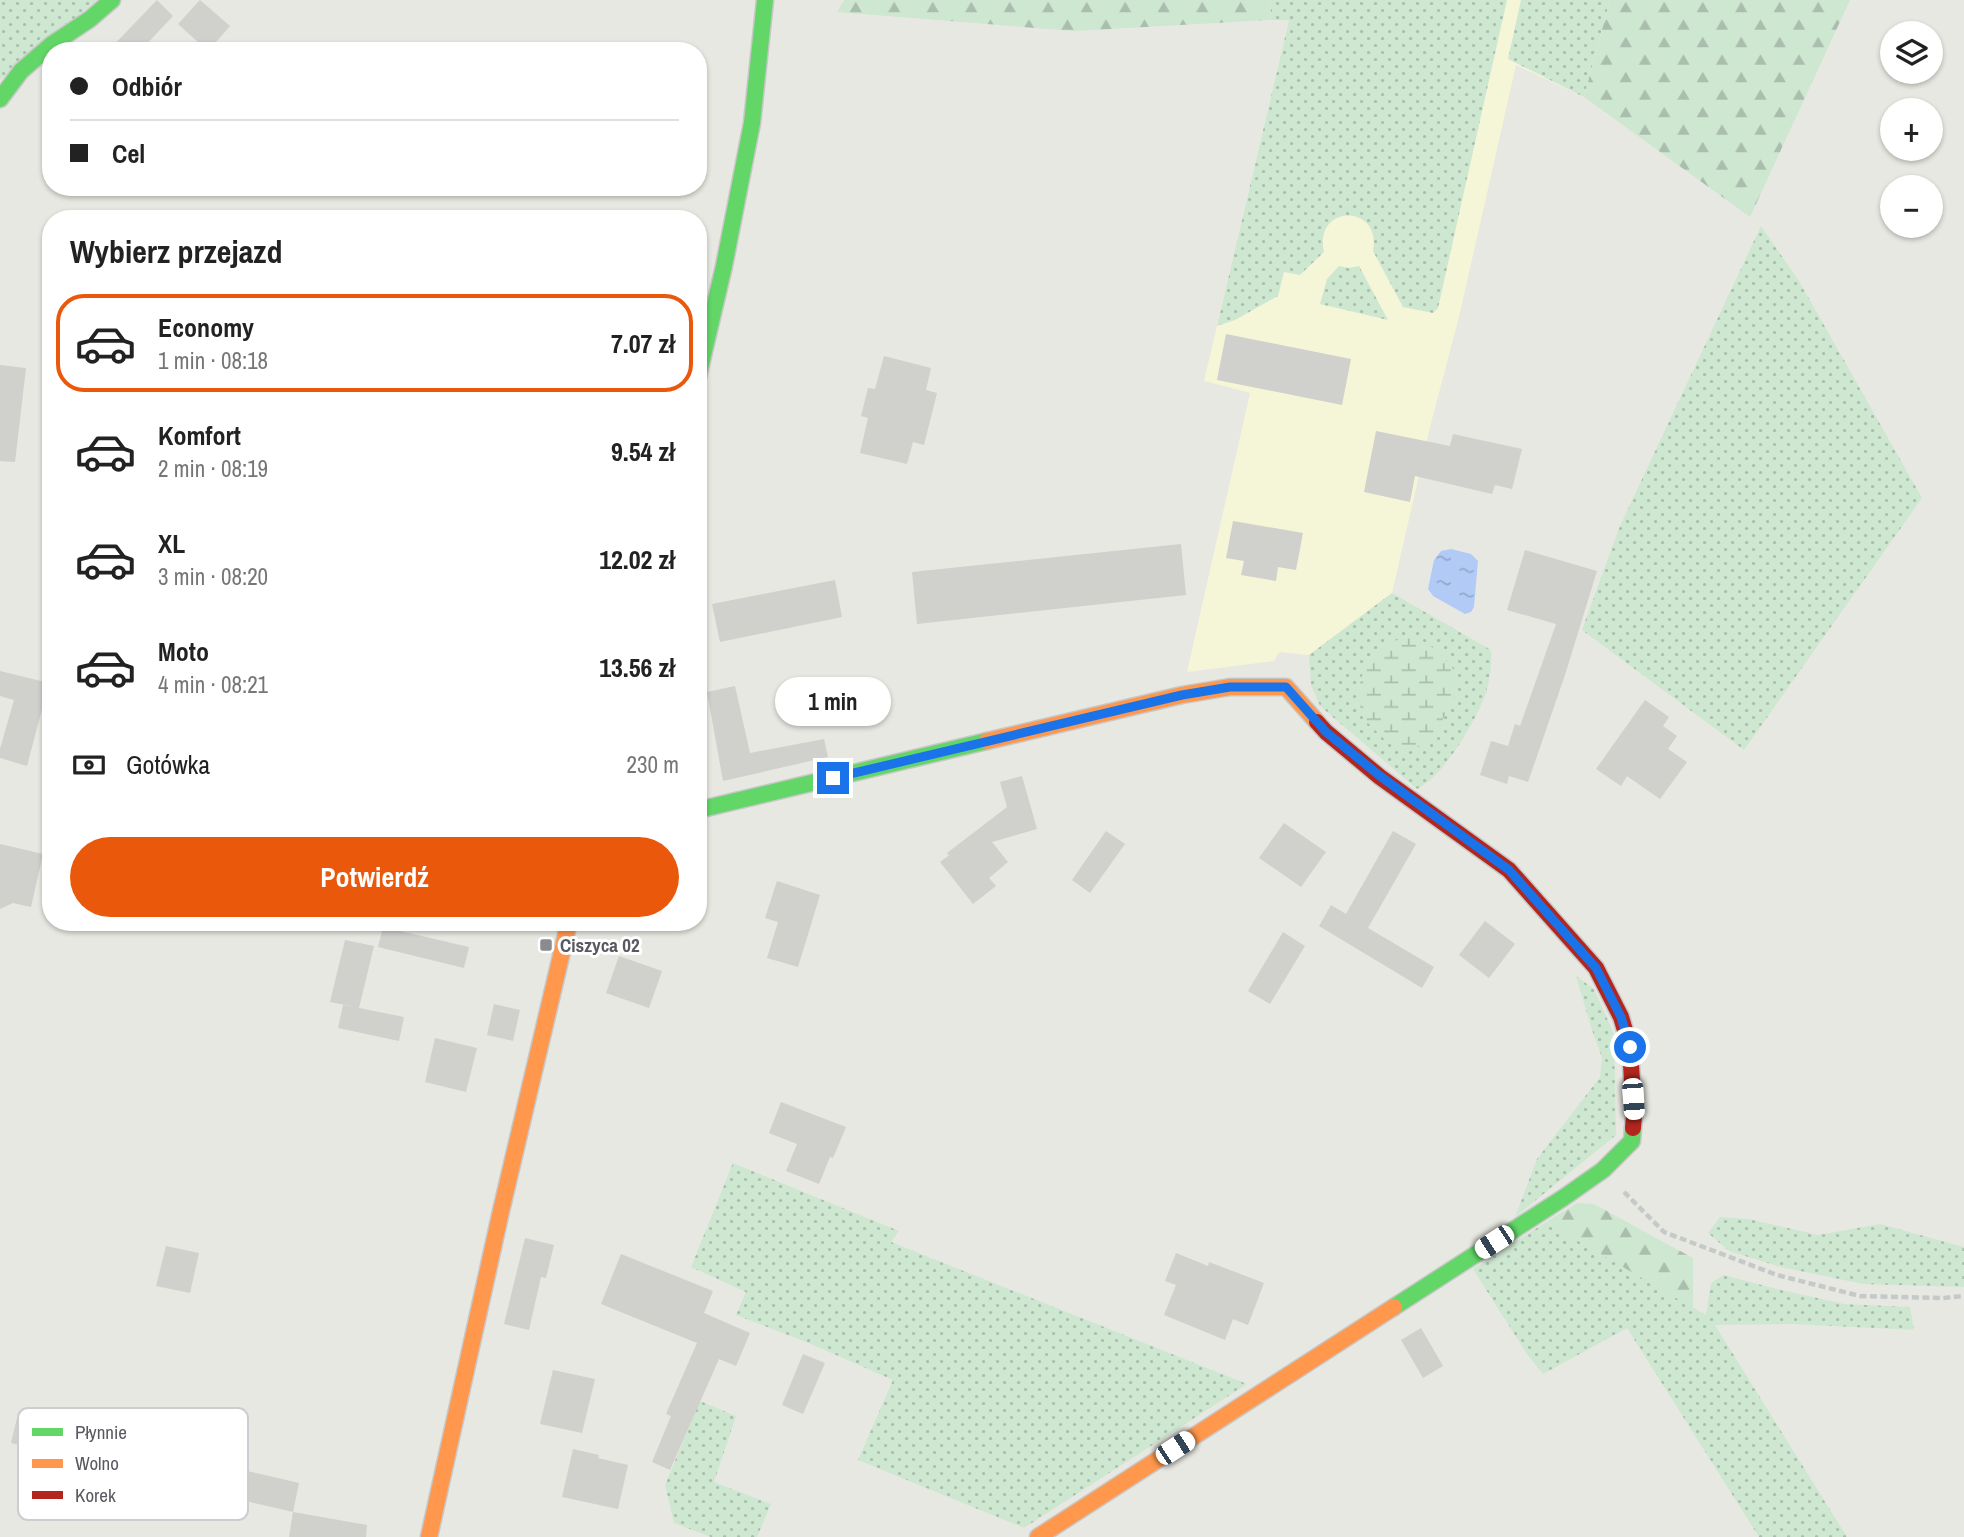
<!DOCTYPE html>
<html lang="pl">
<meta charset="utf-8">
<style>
body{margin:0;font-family:"Archivo Narrow",sans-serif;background:#f6f6f6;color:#222;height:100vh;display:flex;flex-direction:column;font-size:26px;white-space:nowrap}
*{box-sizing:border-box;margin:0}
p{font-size:23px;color:#767676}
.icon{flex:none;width:38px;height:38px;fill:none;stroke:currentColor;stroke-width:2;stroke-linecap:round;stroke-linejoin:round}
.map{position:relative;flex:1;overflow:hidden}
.details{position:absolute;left:42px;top:210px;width:665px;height:721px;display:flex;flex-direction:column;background:#fff;border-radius:28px;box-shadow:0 2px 5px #0004}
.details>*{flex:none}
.hud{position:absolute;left:42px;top:42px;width:665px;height:154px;border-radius:28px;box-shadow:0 2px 5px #0004;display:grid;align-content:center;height:154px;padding:0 28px;background:#fff}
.fabs{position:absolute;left:1880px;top:21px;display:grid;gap:14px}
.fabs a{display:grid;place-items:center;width:63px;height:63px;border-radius:50%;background:#fff;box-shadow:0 2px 5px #0004;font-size:35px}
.end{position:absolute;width:32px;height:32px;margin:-16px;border:9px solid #1a73e8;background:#fff;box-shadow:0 0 0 4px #fff}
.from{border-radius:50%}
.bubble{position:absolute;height:49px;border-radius:24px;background:#fff;box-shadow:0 2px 5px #0004;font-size:23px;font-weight:700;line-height:49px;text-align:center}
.car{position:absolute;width:21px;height:42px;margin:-21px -10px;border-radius:9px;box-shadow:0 0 5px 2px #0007;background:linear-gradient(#fff 24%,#345 0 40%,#fff 0 76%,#345 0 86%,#fff 0)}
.hud b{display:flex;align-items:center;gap:24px;height:66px;font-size:26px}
.hud b+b{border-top:2px solid #e0e0e0}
.hud i{width:18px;height:18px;background:#222}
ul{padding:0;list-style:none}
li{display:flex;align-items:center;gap:21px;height:98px;margin:0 14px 10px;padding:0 14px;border:4px solid transparent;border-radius:28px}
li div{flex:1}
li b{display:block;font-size:26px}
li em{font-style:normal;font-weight:700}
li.active{border-color:#ea580c}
li>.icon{width:63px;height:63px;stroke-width:1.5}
h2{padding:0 28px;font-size:32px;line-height:84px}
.pay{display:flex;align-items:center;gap:18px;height:77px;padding:0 28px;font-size:26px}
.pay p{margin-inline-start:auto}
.button{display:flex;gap:14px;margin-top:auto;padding:14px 28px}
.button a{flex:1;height:80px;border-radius:42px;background:#ea580c;color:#fff;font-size:28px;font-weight:700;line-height:80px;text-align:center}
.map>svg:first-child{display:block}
</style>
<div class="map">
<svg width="1964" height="1537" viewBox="0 0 1964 1537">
<defs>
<pattern id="grass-dots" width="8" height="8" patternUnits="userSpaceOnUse" patternTransform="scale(1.75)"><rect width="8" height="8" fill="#cee7d1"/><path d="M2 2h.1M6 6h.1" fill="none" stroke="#aabead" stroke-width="1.8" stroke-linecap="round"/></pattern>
<pattern id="forest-firs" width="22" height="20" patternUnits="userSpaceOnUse" patternTransform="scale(1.75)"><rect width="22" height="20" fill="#cee7d1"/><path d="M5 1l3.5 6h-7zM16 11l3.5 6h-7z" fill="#aabead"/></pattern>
<pattern id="wetland-marsh" width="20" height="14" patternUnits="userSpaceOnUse" patternTransform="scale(1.75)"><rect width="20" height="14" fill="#cee7d1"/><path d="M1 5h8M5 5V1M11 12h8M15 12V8" fill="none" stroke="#aabead"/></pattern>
<pattern id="water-ripples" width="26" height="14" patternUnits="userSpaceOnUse" patternTransform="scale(1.75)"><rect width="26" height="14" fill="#b2caf6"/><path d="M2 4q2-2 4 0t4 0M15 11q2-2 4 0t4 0" fill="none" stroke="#94a7cb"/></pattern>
</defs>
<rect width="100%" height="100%" fill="#e8e8e2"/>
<path fill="#f5f5d8" d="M1271,0H1610L1584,97L1516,65L1459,317L1431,423L1392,593L1309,655L1279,652L1274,661L1187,672L1250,393L1204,381L1289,20H1270Z"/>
<g fill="url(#grass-dots)">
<path d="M0,0H97L0,80Z"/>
<path d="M1271,0H1507L1438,308L1433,313L1403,307L1373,251C1382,203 1313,204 1324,252L1300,275L1284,272L1278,296L1235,320L1217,326L1289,20H1270Z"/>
<path d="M1521,0H1610L1584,97L1508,59Z"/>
<path d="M1761,226L1799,281L1922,498L1744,750L1582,630L1619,528Z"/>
<path d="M1339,266L1349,268L1359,266L1388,320L1320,304L1327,279Z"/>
<path d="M1392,593L1491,650C1492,666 1489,688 1482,703C1470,730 1443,776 1417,789L1320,706L1311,685L1309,655Z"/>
<path d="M1576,976L1594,989L1614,1034L1616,1135L1515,1217L1537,1159L1600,1077L1602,1058L1592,1030Z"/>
<path d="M733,1163L899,1231L891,1242L1247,1384L1024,1528L858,1460L893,1380L811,1344L736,1315L746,1292L691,1267Z"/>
<path d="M1720,1217L1749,1219L1818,1235L1880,1224L1964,1247V1287L1863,1284L1781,1267L1729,1251L1708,1233Z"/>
<path d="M1546,1222L1706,1315L1711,1283L1724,1275L1773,1288L1844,1304L1910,1307L1914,1330L1793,1324L1715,1325L1847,1537H1759L1627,1328L1543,1374L1527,1354L1473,1269Z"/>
<path d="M700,1401L736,1416L714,1482L771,1504L757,1537H711L674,1523L665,1485Z"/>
</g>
<g fill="url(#forest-firs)">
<path d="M844,0H1271L1270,20L1073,31L837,12Z"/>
<path d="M1610,0H1850L1750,217L1584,97Z"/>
<path d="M1577,1203L1594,1204L1693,1258V1308L1546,1222Z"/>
</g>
<path fill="url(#wetland-marsh)" d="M1415,636L1438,651L1454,670V697L1437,731L1412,751L1385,740L1363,718L1357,694L1364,669L1393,641Z"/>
<path fill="url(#water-ripples)" d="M1451,549L1471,554L1478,561L1474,607L1471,612L1465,614L1433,596L1428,589L1434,560L1441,551Z"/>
<g fill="#d0d0cc">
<path d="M157,0L173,16L140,51H108Z"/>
<path d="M200,0L230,26L208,51L178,24Z"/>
<path d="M1226,334L1351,359L1342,405L1217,380Z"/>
<path d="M884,356L931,368L926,390L937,393L924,445L913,442L907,464L860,453L868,418L861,416L868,388L875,389Z"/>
<path d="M0,365L26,368L15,462L0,461Z"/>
<path d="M1376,431L1450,446L1453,434L1522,449L1512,489L1495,485L1492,494L1415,476L1410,502L1364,492Z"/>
<path d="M1233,521L1303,533L1296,570L1278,567L1276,581L1241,575L1244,561L1226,558Z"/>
<path d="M1181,544L1186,595L917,624L912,572Z"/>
<path d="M1525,550L1597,571L1565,675L1528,782L1509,776L1507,784L1480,775L1491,741L1508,746L1515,724L1520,726L1556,624L1507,610Z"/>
<path d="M835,580L842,617L720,642L712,604Z"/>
<path d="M0,671L49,683L27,766L0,758V749L14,700L0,696Z"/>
<path d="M735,686L750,753L824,739L828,757L723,781L707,692Z"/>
<path d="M1645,700L1669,717L1663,726L1677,736L1668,749L1687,762L1660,799L1627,776L1621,786L1596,769Z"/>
<path d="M1022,776L1037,829L992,842L1008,862L989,878L996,886L973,904L940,862L951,854L948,855L947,853L1007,807L1000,782Z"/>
<path d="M1284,823L1326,852L1301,887L1259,858Z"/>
<path d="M1106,831L1125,844L1090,893L1072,880Z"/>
<path d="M1393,831L1416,844L1368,928L1434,967L1422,988L1319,926L1331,905L1346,914Z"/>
<path d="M0,844L43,854L31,907L13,903L0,909Z"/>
<path d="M777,881L820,895L798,967L767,958L778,922L765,918Z"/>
<path d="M1485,921L1515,944L1489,978L1459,955Z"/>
<path d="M383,927L469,947L464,968L378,947Z"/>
<path d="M1283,932L1305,946L1270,1004L1248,991Z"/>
<path d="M345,940L374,946L359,1008L404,1017L399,1041L338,1028L343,1005L356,1007L330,1002Z"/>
<path d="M619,956L662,971L649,1008L606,993Z"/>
<path d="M494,1004L520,1010L513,1041L487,1035Z"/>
<path d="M435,1038L477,1048L466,1092L425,1082Z"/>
<path d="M781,1102L846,1127L833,1158L830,1157L819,1184L786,1171L797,1144L769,1133Z"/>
<path d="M525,1238L554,1245L546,1278L541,1277L529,1330L504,1324Z"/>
<path d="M166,1246L199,1253L190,1293L156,1286Z"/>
<path d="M1176,1253L1208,1266L1209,1262L1264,1283L1248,1325L1233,1319L1225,1340L1164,1315L1176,1285L1165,1281Z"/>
<path d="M621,1254L713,1291L704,1313L750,1333L736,1366L719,1359L670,1470L652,1462L671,1416L666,1414L697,1343L601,1304Z"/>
<path d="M1421,1328L1443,1366L1423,1378L1401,1340Z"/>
<path d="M803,1354L825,1363L803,1414L782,1405Z"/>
<path d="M553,1370L595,1379L582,1433L540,1424Z"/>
<path d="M17,1418L100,1438L94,1463L11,1443Z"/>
<path d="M573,1449L599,1455L598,1458L628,1465L618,1509L562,1497Z"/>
<path d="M204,1461L299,1483L293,1512L197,1490Z"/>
<path d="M293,1512L367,1525L366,1537H289Z"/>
</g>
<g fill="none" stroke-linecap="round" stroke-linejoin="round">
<g stroke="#c7c7c7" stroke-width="19">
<g id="fast">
<path d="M0,99L21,71L51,45L90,19L112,0"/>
<path d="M698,377L724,266L752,123L765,0"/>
<path d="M698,810L987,741"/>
<path d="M1394,1307L1563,1198L1603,1170L1632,1141L1633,1128"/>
</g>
</g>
<g stroke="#c7c7c7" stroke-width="19">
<g id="slow">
<path d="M987,741L1182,695L1230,687H1286L1317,722"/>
<path d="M429,1537L501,1211L569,922"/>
<path d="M1038,1537L1394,1307"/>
</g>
</g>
<g stroke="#c7c7c7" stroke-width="19">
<path id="jam" d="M1317,722L1326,732L1380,777L1509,870L1596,968L1621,1017L1630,1047L1634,1116L1633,1128"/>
</g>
<path stroke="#c5cac9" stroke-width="4.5" stroke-dasharray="7 3.5" stroke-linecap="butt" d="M1624,1192L1664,1232L1777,1275L1860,1296L1943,1298L1964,1296"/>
<use href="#fast" stroke="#63d668" stroke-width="16"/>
<use href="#slow" stroke="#ff974d" stroke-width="16"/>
<use href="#jam" stroke="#b3261e" stroke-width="16"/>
</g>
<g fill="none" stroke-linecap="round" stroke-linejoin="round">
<path stroke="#1a73e8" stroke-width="9" d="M833,778L1182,695L1230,687H1286L1326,732L1380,776L1509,870L1596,968L1621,1017L1630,1047"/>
</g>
<rect fill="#8a8b8e" stroke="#fff" stroke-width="2.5" x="539" y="938" width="14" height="14" rx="3.5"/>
<g text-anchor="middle" stroke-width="6" stroke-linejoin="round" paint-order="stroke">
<g font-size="19" font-weight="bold" fill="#585961" stroke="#fff" text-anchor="start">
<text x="560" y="952">Ciszyca 02</text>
</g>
</g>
<rect x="18" y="1408" width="230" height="112" rx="10" fill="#fff" stroke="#cdcdd0" stroke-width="2"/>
<rect x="32" y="1428" width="31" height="8" fill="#63d668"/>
<rect x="32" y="1459" width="31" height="9" fill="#ff974d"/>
<rect x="32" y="1491" width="31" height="8" fill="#b3261e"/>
<g font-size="19" fill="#585961">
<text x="75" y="1439">Płynnie</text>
<text x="75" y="1470">Wolno</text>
<text x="75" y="1502">Korek</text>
</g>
</svg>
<div class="fabs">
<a><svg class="icon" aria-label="layers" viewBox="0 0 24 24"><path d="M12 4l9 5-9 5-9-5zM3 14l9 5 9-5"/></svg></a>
<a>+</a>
<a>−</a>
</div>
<i class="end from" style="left:1630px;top:1047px"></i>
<i class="end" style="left:833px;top:778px"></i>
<div class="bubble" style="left:775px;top:677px;width:116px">1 min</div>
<i class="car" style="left:1633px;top:1099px;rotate:176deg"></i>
<i class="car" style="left:1494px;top:1242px;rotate:237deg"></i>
<i class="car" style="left:1175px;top:1448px;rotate:57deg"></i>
<div class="hud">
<b><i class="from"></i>Odbiór</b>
<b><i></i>Cel</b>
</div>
<section class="details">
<h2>Wybierz przejazd</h2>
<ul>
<li class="active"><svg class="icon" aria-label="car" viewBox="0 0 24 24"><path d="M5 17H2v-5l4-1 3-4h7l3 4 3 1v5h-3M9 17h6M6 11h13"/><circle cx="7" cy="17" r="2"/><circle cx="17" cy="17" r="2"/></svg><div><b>Economy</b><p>1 min · 08:18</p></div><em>7.07 zł</em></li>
<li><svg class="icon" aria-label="car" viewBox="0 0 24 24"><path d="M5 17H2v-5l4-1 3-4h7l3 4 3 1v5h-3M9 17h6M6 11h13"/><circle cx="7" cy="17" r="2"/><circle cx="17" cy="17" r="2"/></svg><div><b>Komfort</b><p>2 min · 08:19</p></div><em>9.54 zł</em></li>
<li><svg class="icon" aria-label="car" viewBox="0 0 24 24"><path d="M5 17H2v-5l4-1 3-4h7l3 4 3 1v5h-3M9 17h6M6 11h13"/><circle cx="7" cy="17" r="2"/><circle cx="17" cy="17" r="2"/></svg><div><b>XL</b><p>3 min · 08:20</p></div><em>12.02 zł</em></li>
<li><svg class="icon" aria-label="car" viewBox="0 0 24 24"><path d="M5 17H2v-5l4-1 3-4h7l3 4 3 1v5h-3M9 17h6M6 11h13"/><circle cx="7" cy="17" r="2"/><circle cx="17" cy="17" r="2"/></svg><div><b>Moto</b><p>4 min · 08:21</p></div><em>13.56 zł</em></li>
</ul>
<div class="pay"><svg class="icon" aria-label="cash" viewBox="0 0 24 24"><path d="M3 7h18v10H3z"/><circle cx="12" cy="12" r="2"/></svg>Gotówka<p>230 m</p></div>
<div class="button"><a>Potwierdź</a></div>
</section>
</div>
